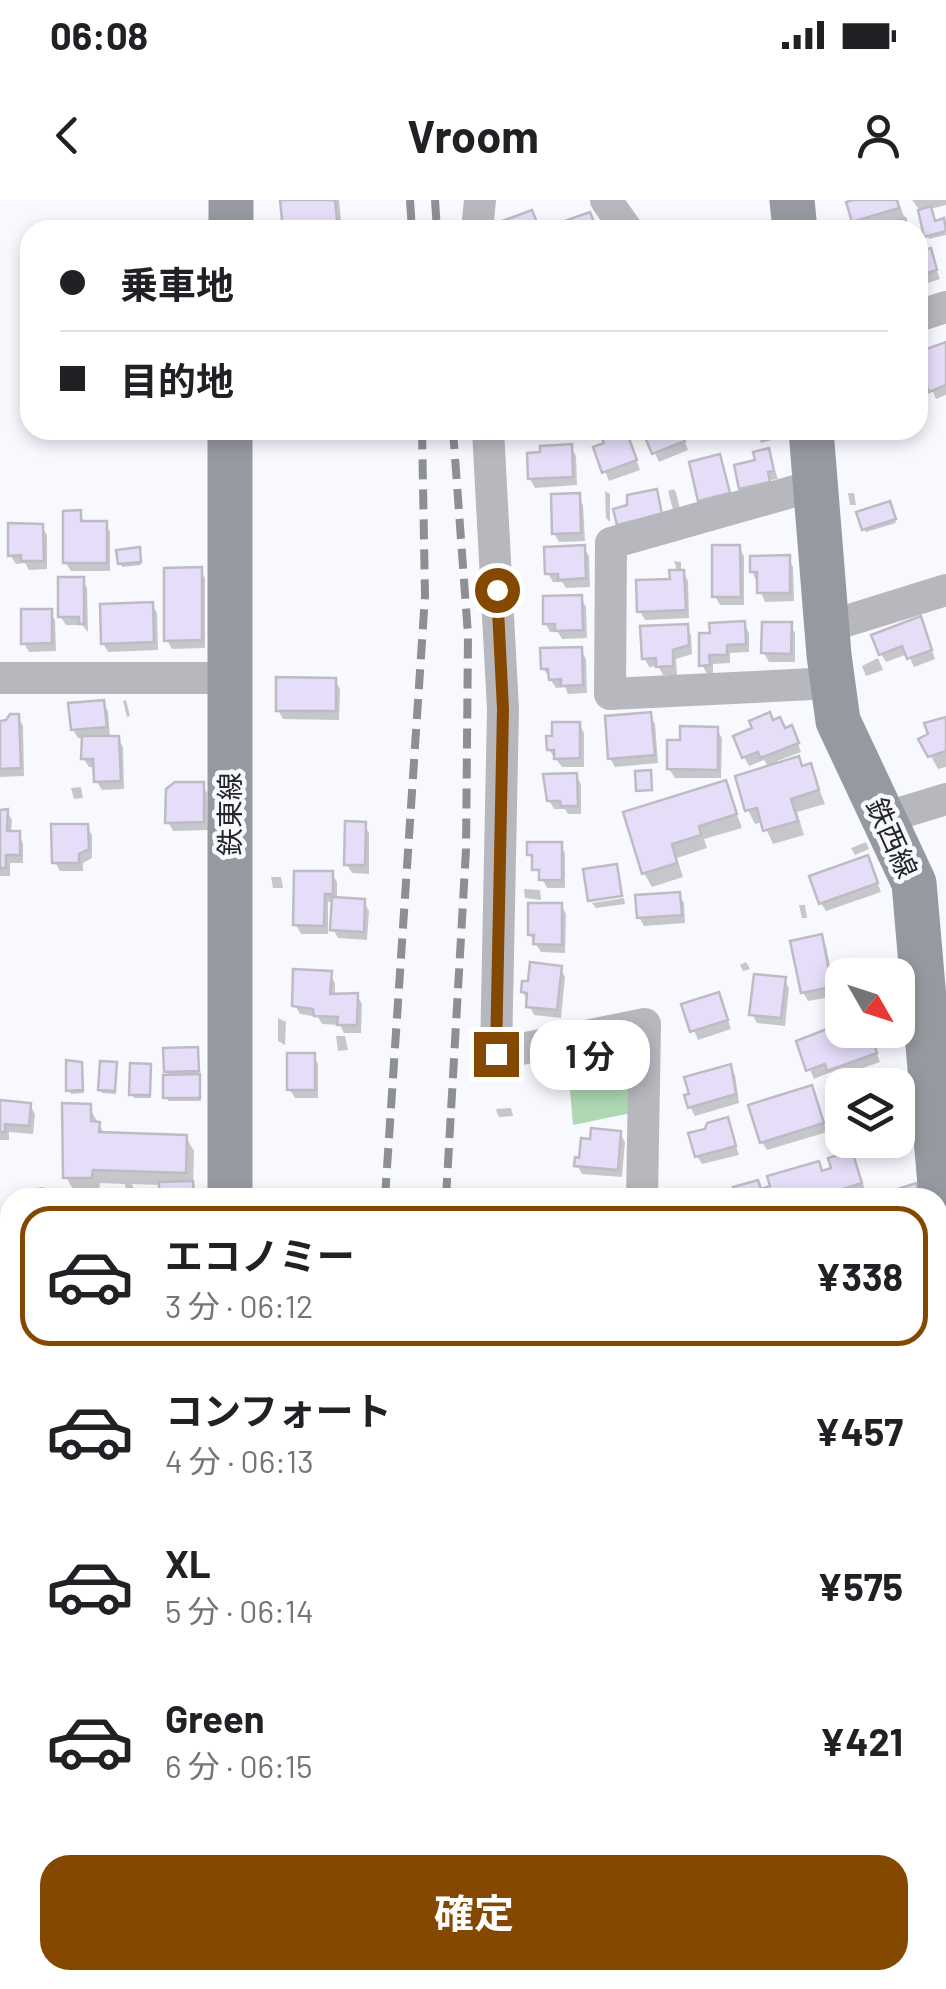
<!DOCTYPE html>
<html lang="ja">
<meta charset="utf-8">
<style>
body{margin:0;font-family:Barlow,"Noto Sans JP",sans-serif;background:#f6f6f6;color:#202124;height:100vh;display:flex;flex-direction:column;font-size:38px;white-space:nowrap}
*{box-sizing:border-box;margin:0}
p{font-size:32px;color:#757577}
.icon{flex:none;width:55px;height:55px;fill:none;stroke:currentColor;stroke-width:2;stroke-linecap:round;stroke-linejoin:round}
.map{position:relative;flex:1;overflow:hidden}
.side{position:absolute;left:0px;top:988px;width:948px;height:802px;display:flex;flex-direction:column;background:#fff;border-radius:30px 30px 0 0;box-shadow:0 5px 15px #0003}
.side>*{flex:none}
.banner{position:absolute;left:20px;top:20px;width:908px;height:220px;border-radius:30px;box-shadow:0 5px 15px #0003;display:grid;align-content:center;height:220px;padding:0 40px;background:#fff}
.needle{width:65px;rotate:129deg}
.fabs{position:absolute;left:825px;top:758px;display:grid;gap:20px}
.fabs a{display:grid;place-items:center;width:90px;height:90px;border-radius:20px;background:#fff;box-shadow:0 5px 15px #0003;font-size:50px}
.end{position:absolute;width:45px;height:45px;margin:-22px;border:12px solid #844800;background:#fff;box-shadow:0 0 0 5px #fff}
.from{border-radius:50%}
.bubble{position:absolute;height:70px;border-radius:30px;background:#fff;box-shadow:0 5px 15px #0003;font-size:32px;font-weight:700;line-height:70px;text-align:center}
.banner b{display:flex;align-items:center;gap:35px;height:95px;font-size:38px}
.banner b+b{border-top:2px solid #e0e0e0}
.banner i{width:25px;height:25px;background:#202124}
ul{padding:18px 0 0;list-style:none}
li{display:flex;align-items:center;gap:30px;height:140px;margin:0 20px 15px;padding:0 20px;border:5px solid transparent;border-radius:30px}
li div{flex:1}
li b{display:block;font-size:38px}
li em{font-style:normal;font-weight:700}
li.active{border-color:#844800}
li>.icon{width:90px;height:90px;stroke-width:1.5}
.cta{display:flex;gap:20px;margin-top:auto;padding:20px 40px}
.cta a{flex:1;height:115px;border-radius:30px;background:#844800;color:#fff;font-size:40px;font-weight:700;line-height:115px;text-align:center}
.status{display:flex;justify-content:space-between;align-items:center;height:70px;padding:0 50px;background:#fff;direction:ltr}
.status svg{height:28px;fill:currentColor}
header{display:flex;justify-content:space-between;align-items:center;height:130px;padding:0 40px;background:#fff;font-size:45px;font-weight:700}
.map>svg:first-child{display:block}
</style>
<div class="status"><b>06:08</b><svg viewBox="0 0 49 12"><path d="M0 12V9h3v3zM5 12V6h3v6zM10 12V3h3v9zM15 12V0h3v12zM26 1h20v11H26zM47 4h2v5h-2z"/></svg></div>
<header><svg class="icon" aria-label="back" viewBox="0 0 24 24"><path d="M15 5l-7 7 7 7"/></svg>Vroom<svg class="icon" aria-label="person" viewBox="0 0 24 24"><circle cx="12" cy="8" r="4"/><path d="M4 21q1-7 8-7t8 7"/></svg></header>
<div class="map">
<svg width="946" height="1789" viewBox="0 0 946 1789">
<rect width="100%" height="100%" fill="#f7f9fe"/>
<path fill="#add8b2" d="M625,842L631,913L573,925L567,857Z"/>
<g fill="#0003">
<path d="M283,0H339L342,30H286Z"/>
<path d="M861,0H898L909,30H875L873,25L859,30L854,21Z"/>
<path d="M912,0H946V5L930,9L935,23L944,25L946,35L929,39L921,12Z"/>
<path d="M929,51L940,79L918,86V55Z"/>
<path d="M946,144V195L936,199L918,155Z"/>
<path d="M681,230L688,250L659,262L645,231Z"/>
<path d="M756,230H777L779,238L761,243Z"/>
<path d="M617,239L631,245L640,270L609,281L596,248Z"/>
<path d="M571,247L576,256L577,285L535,288L530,279Z"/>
<path d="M768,251L778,279L771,280L774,290L747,297L742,288Z"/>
<path d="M674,289L676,293L681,312L673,310L668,291Z"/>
<path d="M605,291L610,294V322L606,318Z"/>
<path d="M848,293H854L856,305H850Z"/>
<path d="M578,296L583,305L585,341L559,342L554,333Z"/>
<path d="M891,307L896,323L866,332L864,329Z"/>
<path d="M79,313L84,321L105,323L110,332V371H71L65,362Z"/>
<path d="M41,326L47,335V369L29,370L25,363L16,364L10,355Z"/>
<path d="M739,347L744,356V405H720L715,396Z"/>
<path d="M584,348L589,356L590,387L566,388L562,382H553L548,374Z"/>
<path d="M138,350L141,365L122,367L120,363Z"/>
<path d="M788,358L793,367L794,401L765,402L752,371Z"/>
<path d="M674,361L681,362V369L688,381L689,418L645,420L640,411L678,373Z"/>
<path d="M200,370L205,378V448L172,449L167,440Z"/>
<path d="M82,379L87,388L88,432L82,425H66L60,416Z"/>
<path d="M581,398L586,407L587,438L562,439L558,432H550L545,423Z"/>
<path d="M152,404L157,413L158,450L108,452L103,443Z"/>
<path d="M50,411L55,420L56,451L29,452L24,443Z"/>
<path d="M744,424L749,433V452L730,453V463L713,464V473L707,474L702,465L701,436Z"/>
<path d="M790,425L795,433V462H769L764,453Z"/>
<path d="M686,426L691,435L692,454L676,459L677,475H663L658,466L649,467L644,458Z"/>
<path d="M924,428L935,459L914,467L908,454L886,462L881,454Z"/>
<path d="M581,450L586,459L587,493L568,494L565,487L556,488L543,468Z"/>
<path d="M878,458L883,470L866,476L862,466Z"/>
<path d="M335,480L340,489L339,520L283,519L278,510Z"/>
<path d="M126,500L130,516L127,517L123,501Z"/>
<path d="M103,503L108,511L110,538H118L123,547L124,589L102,590L97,582L96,567H89L83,558L84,538H78L73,530Z"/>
<path d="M650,515L655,524L658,563L615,567L610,558Z"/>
<path d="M18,517L23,526L24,576L0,577V523Z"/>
<path d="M946,519V567L938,569L922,540Z"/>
<path d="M773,523L796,537L801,552L777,561L779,565L810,566L825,604L797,612L804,635L773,644L763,622L755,624L748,610L738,577L769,568L764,560L749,566L744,557Z"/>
<path d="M579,524L584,533V567H562L549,550Z"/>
<path d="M717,530L722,538L721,578H675L669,569L682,542Z"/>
<path d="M576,575L581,584V614H568L565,609H554L549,600Z"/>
<path d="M725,583L742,628L704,639L707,648L677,658L683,677L652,687L644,673Z"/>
<path d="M202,584L207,593L208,630L173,631L168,622Z"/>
<path d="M81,587L83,598L74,599L71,588Z"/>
<path d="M7,611L12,620L11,634H18L23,643V663H10V676H0V612Z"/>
<path d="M364,624L369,633V674L352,673L347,665Z"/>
<path d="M87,627L92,635V658L83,663V671H60L55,662Z"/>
<path d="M866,642L869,649L855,655L851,648Z"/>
<path d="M560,644L565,653V688H547L530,655Z"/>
<path d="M872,667L881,692L826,711L821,703Z"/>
<path d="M332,674L337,682V700L364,702L369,711L367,740L338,738L333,729L334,702H328V734H301L296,725Z"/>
<path d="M271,677H281L283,688H273Z"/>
<path d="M524,689L540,690L541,700L525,698Z"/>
<path d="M679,695L684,703L685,723L644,726L639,717Z"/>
<path d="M624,698L625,704L596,708L592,703Z"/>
<path d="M561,705L566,714L565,753L541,752L530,735Z"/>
<path d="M799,705H805L807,718H802Z"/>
<path d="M821,737L826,746L836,796L808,801L803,792Z"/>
<path d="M746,762L750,769L743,771L740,765Z"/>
<path d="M560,768L565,777L561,818L534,815L523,792Z"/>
<path d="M330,774L335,783V796L357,795L362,804L361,833H344L340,825L322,824L318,817L300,814L295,805Z"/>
<path d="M784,780L789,788L785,826L757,823L752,814Z"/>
<path d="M722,803L731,829L698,840L684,806Z"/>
<path d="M278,818L286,822L285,845L278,841Z"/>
<path d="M842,826V830H868L880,862L834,878L831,872L814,879L799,842Z"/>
<path d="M336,836H345L348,850L338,851Z"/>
<path d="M197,850L201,901H168L170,877L166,872Z"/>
<path d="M313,855L318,864V898H295L290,890Z"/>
<path d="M80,864L84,893L71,894L69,890Z"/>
<path d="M115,865L116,894L102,893L100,890Z"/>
<path d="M149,866L151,898H134L132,894Z"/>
<path d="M730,867L735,875L739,903L695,916L690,907Z"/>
<path d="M877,880L880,885H860Z"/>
<path d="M811,888L827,932L767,950L762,942Z"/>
<path d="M914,891L918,902L905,906L901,895Z"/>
<path d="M0,903L30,905L35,914L33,934L9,932V940H0Z"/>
<path d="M89,907L105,935L186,937L194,951L193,985L197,998H161V985L132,984L135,993H126L125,984L100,983L99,991H74L66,977Z"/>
<path d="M511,908L513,916L499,917L497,913L496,909Z"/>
<path d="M727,920L739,955L702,964L697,956Z"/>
<path d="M620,933L625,942L622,977L582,974L577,965L581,960Z"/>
<path d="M851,954L868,997L739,998L762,991L818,964L823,973L834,970Z"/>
<path d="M44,987L46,998H36L35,988Z"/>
<path d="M0,1211L4,1215L5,1226H0Z"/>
<path d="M946,1352V1387L938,1391V1355Z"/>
<path d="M946,1414V1450H938V1415Z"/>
<path d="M570,1780H610L574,1789Z"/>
</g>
<g fill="#e6ddf9" stroke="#bebbc5" stroke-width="2.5">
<path d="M280,0H335L338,30H283Z"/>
<path d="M852,0H897L899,8L852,22L846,2Z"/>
<path d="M931,6L935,21L944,18L946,31L924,37L918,10Z"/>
<path d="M532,10L540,30H506L502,21Z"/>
<path d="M590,12L597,30H555L553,25Z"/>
<path d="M905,18L909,30H872V28Z"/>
<path d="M931,48L937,70L918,76V52Z"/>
<path d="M946,142V185L929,192L918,162V152Z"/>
<path d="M615,230L617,237L627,233L637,260L602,273L593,247L604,243L601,236Z"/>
<path d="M642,230H681L685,241L652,254Z"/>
<path d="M572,244L573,277L528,279L527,253L540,252V246Z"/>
<path d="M769,248L774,271L768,272L770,282L739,289L734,265L755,260L753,252Z"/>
<path d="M720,254L730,293L698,301L689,262Z"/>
<path d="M657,289L662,314L617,325L613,309L627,305V295Z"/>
<path d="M580,293L581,333L552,334L551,294Z"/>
<path d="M890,301L896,319L862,330L856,312Z"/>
<path d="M81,310V321H107V363H63V311Z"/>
<path d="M8,323L43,324L44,361H21V355L8,356Z"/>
<path d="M585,345L586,378L558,380V374H545L544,347Z"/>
<path d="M712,345H740L741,397H712Z"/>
<path d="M140,347L141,362L118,364L116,350Z"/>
<path d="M790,355V393H757V372H750V356Z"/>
<path d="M202,367V440L164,441V368Z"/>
<path d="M669,370H684L686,410L637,412L636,380L670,379Z"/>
<path d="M58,377H84V424H79V417H58Z"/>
<path d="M582,395L583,430L555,431V424H543V396Z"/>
<path d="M153,402L154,442L101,444L100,404Z"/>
<path d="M21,409H52V443L21,444Z"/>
<path d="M921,416L932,450L907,459L902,446L879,455L871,435Z"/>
<path d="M745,421L746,444L727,445V455H709L710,465L699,466V433H710L709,423Z"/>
<path d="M762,422H792L791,454L761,453Z"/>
<path d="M688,424L689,445L673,450V466L656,467V458L642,459L640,426Z"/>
<path d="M582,447L583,485L561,486V479L549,480L548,469H541L540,448Z"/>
<path d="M276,477L336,478V511H276Z"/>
<path d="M104,500L107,527L71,530L68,503Z"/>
<path d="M651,512L655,555L608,559L605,516Z"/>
<path d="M770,512L773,520L780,517L785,528L792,525L799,543L760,558L758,552L742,558L733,536L752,528L749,521Z"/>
<path d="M10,514H19L21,568L0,569V521L6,520Z"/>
<path d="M946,517V551L928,557L918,539L928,534L924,523Z"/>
<path d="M552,522H580V558L554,559V550H547L546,536H552Z"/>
<path d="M680,526L718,527V570L667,569V540H680Z"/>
<path d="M82,536H119L121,581L94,582L93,559H81Z"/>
<path d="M799,556L802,566L811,563L819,590L791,599L798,621L763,631L757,608L745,611L735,576Z"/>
<path d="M651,570L652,590L636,591L635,571Z"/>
<path d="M577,573L578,606H561L560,601H547L543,574Z"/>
<path d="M726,580L737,614L699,626L701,635L672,644L677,663L642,674L623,612Z"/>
<path d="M175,582H204V622L165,623L166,589Z"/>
<path d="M8,609L7,631H20V655H6V668H0V610Z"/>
<path d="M345,621L366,622L365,665H344Z"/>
<path d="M51,624H88L89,649L79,654V663H52Z"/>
<path d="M527,642H562V680H539V670H532V655H527Z"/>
<path d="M868,655L878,683L819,704L809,676Z"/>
<path d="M617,664L622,696L588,701L583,669Z"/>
<path d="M294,671H333V694H325L324,726L293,725Z"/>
<path d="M680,692L682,715L637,718L635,695Z"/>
<path d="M332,697L365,699L364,732L330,730Z"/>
<path d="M528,703H562V745L533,744L534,735H528Z"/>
<path d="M822,734L832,787L801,793L790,741Z"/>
<path d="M530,762L562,766L557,810L526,807L527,793L521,792L522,781H528Z"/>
<path d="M293,769L332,771L330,794L358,793L357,825H337L338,817L314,816L313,809L292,806Z"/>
<path d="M754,774L786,777L781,818L749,815Z"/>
<path d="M719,792L728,820L690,832L681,804Z"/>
<path d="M842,823V830H869L877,853L827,871L825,864L806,871L796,841Z"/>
<path d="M198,847L199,871L164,872L163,848Z"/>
<rect x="287" y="853" width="28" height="37"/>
<path d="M66,860L82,862L83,890L66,891Z"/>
<path d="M100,861L117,862L115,891L98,890Z"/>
<path d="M130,863L151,864L150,895H129Z"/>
<path d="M731,864L736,894L688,908L684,895L689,894L684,877Z"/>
<path d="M200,874V898H163V875Z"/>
<path d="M812,885L824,923L760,943L748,905Z"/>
<path d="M842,888V923L837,925L827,892Z"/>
<path d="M0,900L31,903L29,926L5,924V932H0Z"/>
<path d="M62,903L91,904V921L100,922L99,932L187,935L186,973L93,970L92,978H63Z"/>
<path d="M728,917L736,946L695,957L688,933L705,929L707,923Z"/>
<path d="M591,928L621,931L618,970L574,966L575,957L579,958L581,938L590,939Z"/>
<path d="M852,951L862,983L815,998H736L733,987L758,980L761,989L770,986L767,976L819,961L822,971L831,968L828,958Z"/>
<path d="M193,981L194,998H159V982Z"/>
<path d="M916,983L920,998H888L886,993Z"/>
<rect x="0" y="1254" width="10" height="29"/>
<path d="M946,1616V1669L939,1670L938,1617Z"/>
<rect x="275" y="1780" width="41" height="9"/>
<path d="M495,1780L497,1789H461L459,1781Z"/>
</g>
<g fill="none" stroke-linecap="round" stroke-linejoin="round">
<g stroke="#b7b8bd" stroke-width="32">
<path d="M606,0L627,30"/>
<path d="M477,30L480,0"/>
<path d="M918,116L946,107"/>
<path d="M488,230L503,509L496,854L645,824L642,998"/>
<path d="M816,285L611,343L610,494L833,483"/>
<path d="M827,427L946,390"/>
<path d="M0,478H230"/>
<path d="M884,618L946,599"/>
<path d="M0,1071H10"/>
<path d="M938,1141L946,1138"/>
<path d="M0,1456H10"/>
<path d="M641,1780L642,1789"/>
</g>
<g stroke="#9799a0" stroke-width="45">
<path d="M792,0L795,30"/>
<path d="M231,30V0"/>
<path d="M811,230L829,455L838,521L914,683L946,1054"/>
<path d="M230,998V230"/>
<path d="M938,1726L946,1724"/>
<path d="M216,1789L217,1780"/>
<path d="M734,1789L763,1780"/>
</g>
<g stroke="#8d8f94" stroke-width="8" stroke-dasharray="20 10" stroke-linecap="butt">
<path d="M410,0L412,30"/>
<path d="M435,0L437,30"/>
<path d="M385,998L425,396L422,230"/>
<path d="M446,998L466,650L468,435L453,230"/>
<path d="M342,1789V1780"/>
<path d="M398,1789V1780"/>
</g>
</g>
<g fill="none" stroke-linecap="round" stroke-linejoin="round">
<path stroke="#844800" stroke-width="12" d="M496,854L503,509L497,390"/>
</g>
<g text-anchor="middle" stroke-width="9" stroke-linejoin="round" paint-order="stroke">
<g font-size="28" fill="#232529" stroke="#f7f9fe">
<text transform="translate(230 614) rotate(-90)" y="10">鉄東線</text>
<text transform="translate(892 638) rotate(66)" y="10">鉄西線</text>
</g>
</g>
</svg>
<div class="fabs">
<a><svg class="needle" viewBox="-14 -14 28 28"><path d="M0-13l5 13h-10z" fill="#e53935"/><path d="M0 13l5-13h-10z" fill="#757577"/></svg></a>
<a><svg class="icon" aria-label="layers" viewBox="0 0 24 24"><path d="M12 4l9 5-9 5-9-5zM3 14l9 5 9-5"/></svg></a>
</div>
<i class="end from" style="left:497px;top:390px"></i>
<i class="end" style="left:496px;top:854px"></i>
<div class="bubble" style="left:530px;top:820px;width:120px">1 分</div>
<div class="banner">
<b><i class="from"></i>乗車地</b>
<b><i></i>目的地</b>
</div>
<section class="side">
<ul>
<li class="active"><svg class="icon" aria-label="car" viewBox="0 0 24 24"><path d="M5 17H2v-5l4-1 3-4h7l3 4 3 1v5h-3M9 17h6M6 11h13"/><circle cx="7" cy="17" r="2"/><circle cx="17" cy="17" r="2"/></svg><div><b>エコノミー</b><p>3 分 · 06:12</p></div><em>¥338</em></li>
<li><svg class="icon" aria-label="car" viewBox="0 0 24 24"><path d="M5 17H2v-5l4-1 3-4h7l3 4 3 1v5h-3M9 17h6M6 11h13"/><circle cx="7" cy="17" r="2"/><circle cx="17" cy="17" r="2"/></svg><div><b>コンフォート</b><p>4 分 · 06:13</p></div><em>¥457</em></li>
<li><svg class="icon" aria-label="car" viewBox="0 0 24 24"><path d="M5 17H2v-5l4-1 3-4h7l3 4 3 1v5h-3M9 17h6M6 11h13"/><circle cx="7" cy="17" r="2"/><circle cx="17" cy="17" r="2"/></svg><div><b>XL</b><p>5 分 · 06:14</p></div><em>¥575</em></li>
<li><svg class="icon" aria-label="car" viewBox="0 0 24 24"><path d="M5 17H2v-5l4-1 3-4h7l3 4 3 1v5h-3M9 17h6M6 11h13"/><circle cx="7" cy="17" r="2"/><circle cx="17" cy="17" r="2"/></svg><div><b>Green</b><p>6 分 · 06:15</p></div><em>¥421</em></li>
</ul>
<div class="cta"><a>確定</a></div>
</section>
</div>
